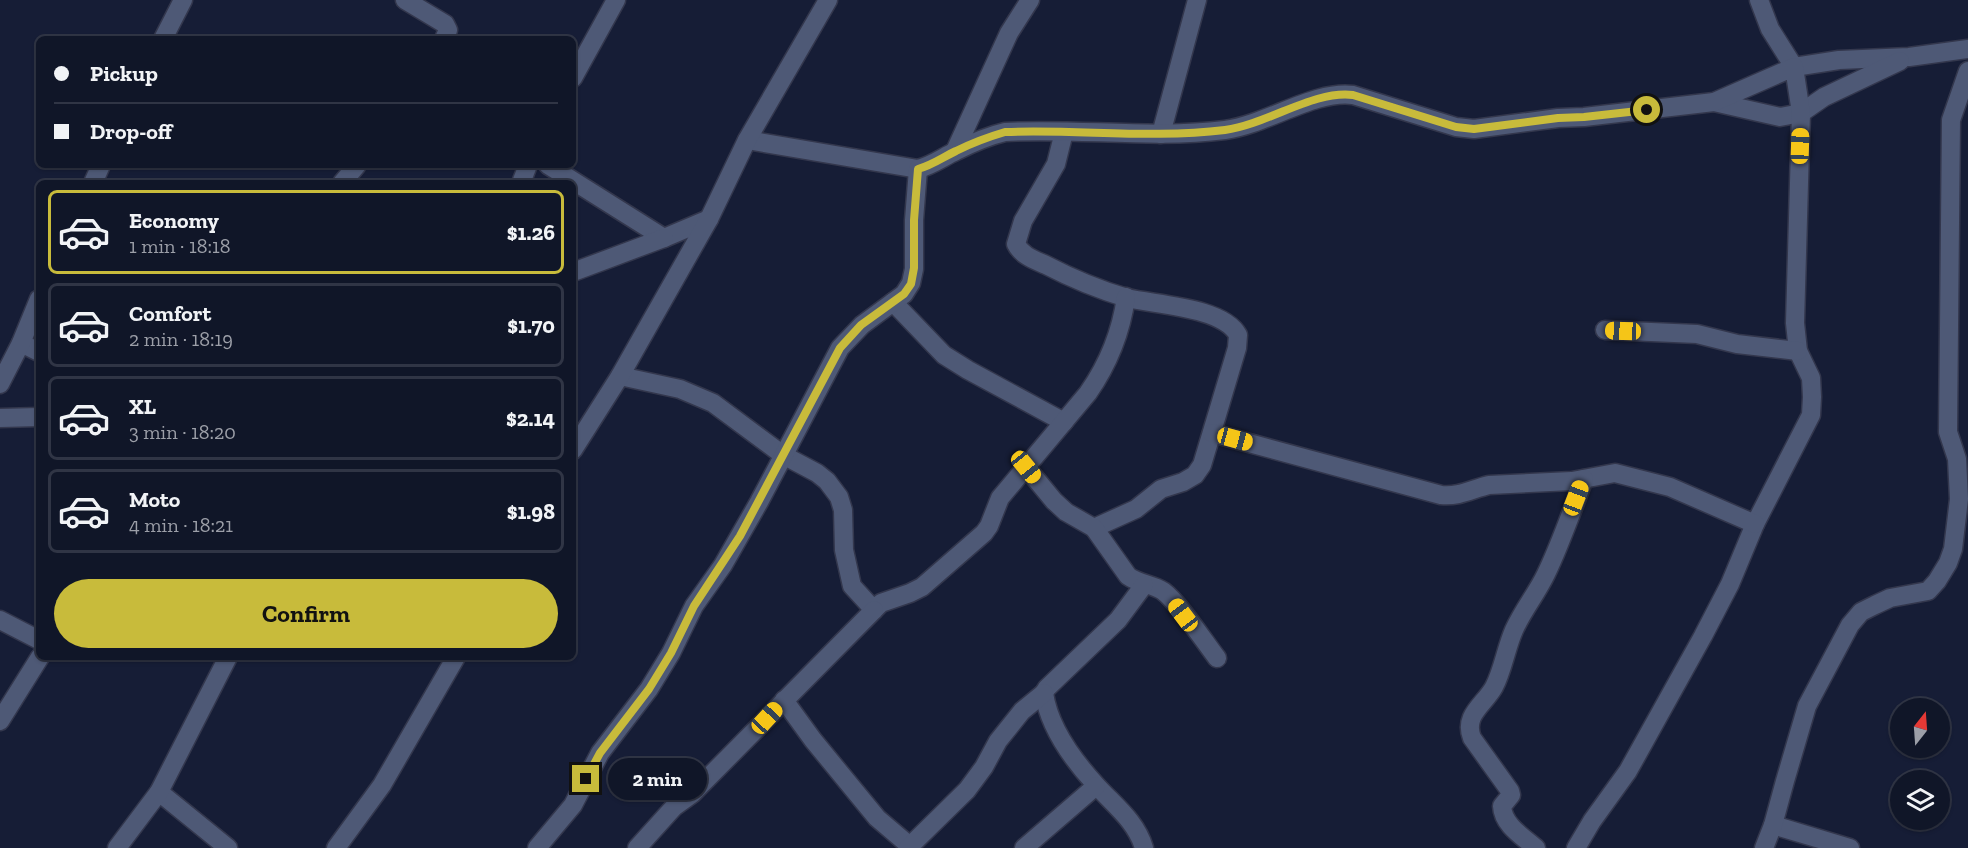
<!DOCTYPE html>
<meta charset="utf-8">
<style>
body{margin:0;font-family:"Zilla Slab",serif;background:#1e2334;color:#f1f3f6;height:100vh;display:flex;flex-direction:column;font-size:22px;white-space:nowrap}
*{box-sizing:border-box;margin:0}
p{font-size:20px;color:#9c9fa8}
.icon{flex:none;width:33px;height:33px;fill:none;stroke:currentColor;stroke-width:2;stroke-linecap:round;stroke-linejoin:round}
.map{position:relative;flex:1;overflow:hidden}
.details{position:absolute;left:36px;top:180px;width:540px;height:480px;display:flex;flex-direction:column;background:#101628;border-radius:9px;box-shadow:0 2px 4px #0004,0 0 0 2px #303545}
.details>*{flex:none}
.top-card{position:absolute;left:36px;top:36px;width:540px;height:132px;border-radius:9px;box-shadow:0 2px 4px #0004,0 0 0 2px #303545;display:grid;align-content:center;height:132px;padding:0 18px;background:#101628}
.needle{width:39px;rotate:17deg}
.fabs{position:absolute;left:1890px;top:698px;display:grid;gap:12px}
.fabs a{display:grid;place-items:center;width:60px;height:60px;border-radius:50%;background:#101628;box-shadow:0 2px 4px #0004,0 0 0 2px #303545;font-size:30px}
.end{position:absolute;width:27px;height:27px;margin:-14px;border:8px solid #c8bb3b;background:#111;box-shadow:0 0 0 3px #111}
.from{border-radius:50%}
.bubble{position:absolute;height:42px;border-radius:21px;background:#101628;box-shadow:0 2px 4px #0004,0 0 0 2px #303545;font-size:20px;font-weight:800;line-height:42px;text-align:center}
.car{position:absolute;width:18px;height:36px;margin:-18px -9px;border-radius:8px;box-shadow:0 0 4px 2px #0007;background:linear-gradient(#f5c518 24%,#345 0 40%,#f5c518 0 76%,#345 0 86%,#f5c518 0)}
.top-card b{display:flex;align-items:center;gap:21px;height:57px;font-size:22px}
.top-card b+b{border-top:2px solid #303545}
.top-card i{width:15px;height:15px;background:#f1f3f6}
ul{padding:10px 0 0;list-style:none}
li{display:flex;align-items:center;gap:18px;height:84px;margin:0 12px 9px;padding:0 6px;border:3px solid #303545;border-radius:9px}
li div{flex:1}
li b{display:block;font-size:22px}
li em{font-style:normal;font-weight:800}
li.selected{border-color:#c8bb3b}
li>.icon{width:54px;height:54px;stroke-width:1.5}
.action{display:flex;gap:12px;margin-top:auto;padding:12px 18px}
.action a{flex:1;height:69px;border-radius:36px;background:#c8bb3b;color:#111;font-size:24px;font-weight:800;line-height:69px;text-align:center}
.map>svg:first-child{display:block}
</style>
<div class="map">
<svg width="1968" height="848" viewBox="0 0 1968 848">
<rect width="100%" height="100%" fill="#161d36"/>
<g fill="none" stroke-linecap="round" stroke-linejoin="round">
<g stroke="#33374d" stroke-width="21">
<g id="minor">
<path d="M405,0L445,24L448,30L444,39"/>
<path d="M1759,0L1770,29L1794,67L1839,60L1909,57L1968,49"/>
<path d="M163,39L183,0"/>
<path d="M573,78L616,0"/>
<path d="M1714,102L1780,117L1801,113L1824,97L1900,61"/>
<path d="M1064,132L1056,164L1023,221L1016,244C1022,256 1035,260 1046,265C1071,278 1100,290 1127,298C1156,305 1223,307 1238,335L1237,348L1202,465L1195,475L1183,482L1161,489L1136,509L1094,528"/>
<path d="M1161,134L1197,0"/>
<path d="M747,140L918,169C933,165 943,157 956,151C972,143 988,136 1005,132C1078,128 1152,139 1225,130C1268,124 1314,90 1353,95L1456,127L1474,129L1558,118L1584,117L1714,102L1794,67L1801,113L1795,323L1798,351L1811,378L1812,397L1811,415L1755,524L1730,584L1703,636L1628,771L1592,821L1576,848"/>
<path d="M955,151L1009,33L1030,0"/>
<path d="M548,165L664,238L709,219"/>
<path d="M93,183L101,165"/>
<path d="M342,183L357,165"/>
<path d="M521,183L528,165"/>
<path d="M573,272L664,238"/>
<path d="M893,302L944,355L968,370L1064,422"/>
<path d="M1605,330L1697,334L1737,344L1798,351"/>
<path d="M21,343L39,352"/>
<path d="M620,376L680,389L713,403L783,455L817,473L827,481L839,497L843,510L844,550L852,586L874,610L881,603L910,593L922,587L984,533L989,526L1000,498L1088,393C1109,363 1121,333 1126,297"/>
<path d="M0,384L21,343L39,299"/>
<path d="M0,418L39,417"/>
<path d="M1212,433L1441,495C1459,497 1472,489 1489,485L1572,481L1615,473L1670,487L1755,524"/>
<path d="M573,450L620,376L709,219L747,140L828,0"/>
<path d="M1026,467L1054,501L1066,512L1094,528L1128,576C1139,584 1152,584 1163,591C1179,603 1204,641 1217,658"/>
<path d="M1144,585L1118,620L1047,688L1044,693C1049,728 1073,760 1096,785C1115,806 1136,821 1144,848"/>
<path d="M0,620L39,640"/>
<path d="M784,700L813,740L877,818L910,846"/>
<path d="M0,721L40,657"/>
<path d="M159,792L228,848"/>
<path d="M1773,825L1850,848"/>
<path d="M117,848L159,792L228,657"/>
<path d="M336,848L382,785L456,657"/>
<path d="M537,848L573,805L600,753L649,689L671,653L694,606L723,565L759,502L840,348L862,325L904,294L911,283L914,269V220L918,169"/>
<path d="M637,848L674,807L692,794L874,610"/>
<path d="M908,848L967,790L984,767L998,741L1022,711L1044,693"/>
<path d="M1024,848L1096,786"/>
<path d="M1536,848C1522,836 1503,825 1502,806L1511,795L1510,791L1472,738C1463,715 1484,705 1494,687C1503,670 1506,648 1514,630C1523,610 1537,593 1546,574C1561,543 1572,510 1584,479"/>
<path d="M1764,848L1773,825L1785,781L1807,706L1850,625L1861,612L1875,605L1890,598L1928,591L1937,581L1948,563L1953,549L1959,499L1957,459L1948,432L1951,120L1968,71"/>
</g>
</g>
<use href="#minor" stroke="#4e5976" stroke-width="18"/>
</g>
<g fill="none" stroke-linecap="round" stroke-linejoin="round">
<path stroke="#c8bb3b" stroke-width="8" d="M586,779L600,753L649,689L671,653L694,606L740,536L840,348L861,325L904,294L911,284L914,268V220L918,169C933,165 943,157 956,151C972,143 988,137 1005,132C1078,129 1152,139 1225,130C1268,124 1314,90 1353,95L1456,127L1474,129L1558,118L1584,117L1647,110"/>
</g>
</svg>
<div class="fabs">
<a><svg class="needle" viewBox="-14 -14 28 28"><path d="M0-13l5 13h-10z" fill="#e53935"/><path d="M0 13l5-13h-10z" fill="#9c9fa8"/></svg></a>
<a><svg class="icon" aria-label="layers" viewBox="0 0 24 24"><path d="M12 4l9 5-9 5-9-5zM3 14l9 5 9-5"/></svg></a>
</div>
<i class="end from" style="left:1647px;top:110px"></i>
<i class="end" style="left:586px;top:779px"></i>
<div class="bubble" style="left:608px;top:758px;width:99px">2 min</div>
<i class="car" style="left:1800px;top:146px;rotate:2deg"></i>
<i class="car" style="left:1623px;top:331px;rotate:272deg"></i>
<i class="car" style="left:1235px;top:439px;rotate:105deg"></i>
<i class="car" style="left:1026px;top:467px;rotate:141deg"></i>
<i class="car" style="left:1576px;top:498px;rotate:21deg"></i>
<i class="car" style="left:1183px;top:615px;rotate:323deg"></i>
<i class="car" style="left:767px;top:718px;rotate:43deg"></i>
<div class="top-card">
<b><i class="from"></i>Pickup</b>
<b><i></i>Drop-off</b>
</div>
<section class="details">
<ul>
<li class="selected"><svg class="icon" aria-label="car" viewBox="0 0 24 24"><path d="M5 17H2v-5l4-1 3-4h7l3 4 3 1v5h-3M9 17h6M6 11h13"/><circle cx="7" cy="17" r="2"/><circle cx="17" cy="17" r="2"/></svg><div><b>Economy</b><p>1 min · 18:18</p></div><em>$1.26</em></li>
<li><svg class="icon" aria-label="car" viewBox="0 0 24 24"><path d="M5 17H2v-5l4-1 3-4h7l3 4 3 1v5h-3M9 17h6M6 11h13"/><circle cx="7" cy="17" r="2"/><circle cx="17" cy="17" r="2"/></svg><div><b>Comfort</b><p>2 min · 18:19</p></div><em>$1.70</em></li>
<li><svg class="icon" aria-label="car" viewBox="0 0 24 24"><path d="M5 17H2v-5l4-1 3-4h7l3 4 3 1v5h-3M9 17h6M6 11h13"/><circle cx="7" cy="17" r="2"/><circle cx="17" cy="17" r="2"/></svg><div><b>XL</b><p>3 min · 18:20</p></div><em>$2.14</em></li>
<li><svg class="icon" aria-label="car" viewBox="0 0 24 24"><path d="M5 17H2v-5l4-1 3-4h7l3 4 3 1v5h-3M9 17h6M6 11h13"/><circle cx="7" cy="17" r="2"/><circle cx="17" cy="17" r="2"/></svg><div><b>Moto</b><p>4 min · 18:21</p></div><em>$1.98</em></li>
</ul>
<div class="action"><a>Confirm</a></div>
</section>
</div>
